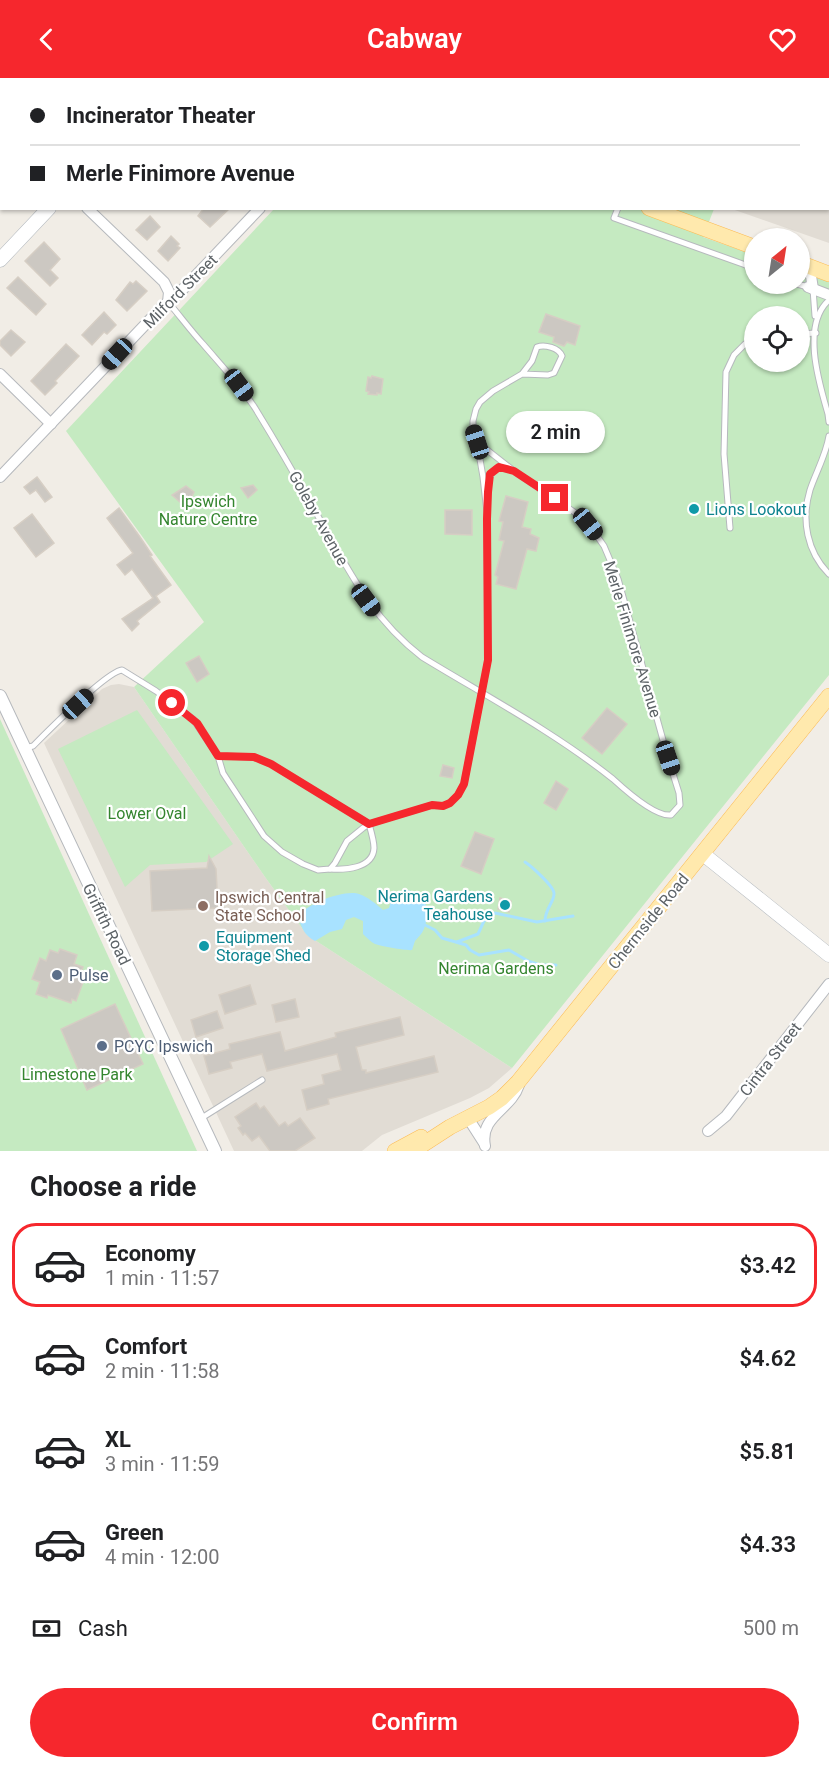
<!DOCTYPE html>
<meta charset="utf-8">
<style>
body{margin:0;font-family:Roboto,sans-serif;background:#f6f6f6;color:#202124;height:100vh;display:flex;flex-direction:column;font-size:22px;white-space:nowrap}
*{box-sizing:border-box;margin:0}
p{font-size:20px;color:#757577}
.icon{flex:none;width:33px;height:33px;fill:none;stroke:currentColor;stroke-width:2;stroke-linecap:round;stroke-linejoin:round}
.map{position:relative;height:1073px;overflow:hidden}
.sheet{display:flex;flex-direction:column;background:#fff;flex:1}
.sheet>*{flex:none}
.top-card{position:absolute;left:0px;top:0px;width:830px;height:132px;box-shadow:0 2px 4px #0004;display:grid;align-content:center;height:132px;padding:0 30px;background:#fff}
.needle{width:39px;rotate:30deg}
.controls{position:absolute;left:744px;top:150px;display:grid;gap:12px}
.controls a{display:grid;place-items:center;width:66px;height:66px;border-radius:50%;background:#fff;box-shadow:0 2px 4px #0004;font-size:30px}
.end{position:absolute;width:27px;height:27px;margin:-14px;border:8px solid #f6272d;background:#fff;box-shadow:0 0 0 3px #fff}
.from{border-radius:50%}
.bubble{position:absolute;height:42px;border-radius:21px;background:#fff;box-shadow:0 2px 4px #0004;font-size:20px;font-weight:600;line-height:42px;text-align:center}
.car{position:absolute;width:18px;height:36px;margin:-18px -9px;border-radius:8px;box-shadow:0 0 4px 2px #0007;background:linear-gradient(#222 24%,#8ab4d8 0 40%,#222 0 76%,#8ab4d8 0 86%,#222 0)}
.top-card b{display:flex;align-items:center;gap:21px;height:57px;font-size:22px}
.top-card b+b{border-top:2px solid #e0e0e0}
.top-card i{width:15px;height:15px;background:#202124}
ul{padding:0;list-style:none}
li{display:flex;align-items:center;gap:18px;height:84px;margin:0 12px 9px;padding:0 18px;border:3px solid transparent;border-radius:24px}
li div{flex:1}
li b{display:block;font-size:22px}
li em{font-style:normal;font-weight:600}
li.current{border-color:#f6272d}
li>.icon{width:54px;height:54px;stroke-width:1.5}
h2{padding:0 30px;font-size:27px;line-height:72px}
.pay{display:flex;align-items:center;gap:15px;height:66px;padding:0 30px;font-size:22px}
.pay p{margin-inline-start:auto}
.button{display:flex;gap:12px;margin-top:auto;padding:12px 30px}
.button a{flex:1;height:69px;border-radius:36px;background:#f6272d;color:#fff;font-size:24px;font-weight:600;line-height:69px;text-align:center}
header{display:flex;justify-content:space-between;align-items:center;height:78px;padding:0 30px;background:#f6272d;color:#fff;font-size:27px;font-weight:600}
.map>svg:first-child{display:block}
</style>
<header><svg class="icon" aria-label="back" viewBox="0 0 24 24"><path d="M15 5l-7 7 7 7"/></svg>Cabway<svg class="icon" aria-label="heart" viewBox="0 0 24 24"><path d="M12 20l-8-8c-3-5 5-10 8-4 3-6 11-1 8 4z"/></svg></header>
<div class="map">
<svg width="829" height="1073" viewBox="0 0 829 1073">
<rect width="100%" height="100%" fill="#f1ede6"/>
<g fill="#e1dcd4">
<path d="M738,0H829V165L732,131L828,130V2H740Z"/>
<path d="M119,606L134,609L265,799L307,857L512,990L489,1010L470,1020L382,1057L362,1073H234L44,665L102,611L111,607Z"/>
</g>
<g fill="#c5eac1" fill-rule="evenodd">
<path d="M274,131H714L703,159L754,177V206H800V192L829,203V597L512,990L307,857L265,799L134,609L204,544L66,353ZM754,238H800V284H754Z"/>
<path d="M137,632L233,766L206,784L150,787L125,809L58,671Z"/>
<path d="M0,641L197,1073H0Z"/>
</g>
<path fill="#a8e2ff" d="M404,812C427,812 431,833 424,851C422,856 418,859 415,863C414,866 413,869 412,872C408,873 380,868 375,866C371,864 367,860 363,856V843L354,839L346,842L342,851L330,854L315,863C304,857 302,850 298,839C305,826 345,811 359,816C368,819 376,826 383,832L389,830L393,816Z"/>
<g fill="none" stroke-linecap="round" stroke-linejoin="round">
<g stroke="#a8e2ff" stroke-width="3">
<path d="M525,784C531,788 555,809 554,816C554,824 545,831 545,843"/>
<path d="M425,847L435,852L442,860L466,867L470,872L479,877L509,872L528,883L540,887H556"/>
<path d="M457,864L478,856L484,843L495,835L537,844L573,838"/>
</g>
</g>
<g fill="#ccc8c2" stroke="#d6cec4" stroke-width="1.5">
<path d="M204,130H230L210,149L198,138Z"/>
<path d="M150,138L160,149L147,162L136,152Z"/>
<path d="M171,158L179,166L177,168L180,170L168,183L158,173Z"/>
<path d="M44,164L60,181L50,192L58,200L50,208L25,183Z"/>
<path d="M18,199L46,226L36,237L7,210Z"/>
<path d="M136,203L147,213L127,233L116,222L130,204L133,206Z"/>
<path d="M104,234L116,247L107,256L104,254L92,267L82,257Z"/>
<path d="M546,236L580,248L575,267L567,264L564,268L553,264L554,259L539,254Z"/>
<path d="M11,252L25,264L11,278L0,267V263Z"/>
<path d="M66,266L79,278L55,303L57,305L45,317L31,303Z"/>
<path d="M372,298L383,301L381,316L377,315V317L368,316L369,314L366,313L368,299L371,300Z"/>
<path d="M37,399L52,419L45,424L36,412L30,416L24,409Z"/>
<path d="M253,407L257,412L248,420L241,410Z"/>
<path d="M186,408L194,414L187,430L172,417Z"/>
<path d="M506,418L528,424L522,449L531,451L530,456L539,460L536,473L527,471L516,511L496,506L498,499L495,497L504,463L499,462L503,444L499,443Z"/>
<path d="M119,430L140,459L152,477L150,478L171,507L156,518L160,524L137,543L139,546L132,553L122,541L153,520L132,491L125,497L117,487L133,475L107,440Z"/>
<path d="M445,432H472V457L445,456Z"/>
<path d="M32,436L54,465L36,479L14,450Z"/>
<path d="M199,578L209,596L197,604L186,585Z"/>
<path d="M607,630L627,646L602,676L582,660Z"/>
<path d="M443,687L454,690L452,700L440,698Z"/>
<path d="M556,703L568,711L556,732L544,725Z"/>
<path d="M475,754L494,761L481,796L461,788Z"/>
<path d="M209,778L216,791L218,830L152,833L150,793L207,790Z"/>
<path d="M500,820L511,823L509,834L498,831Z"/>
<path d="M60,871L77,877L74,886L83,889L80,897L83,898L81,904H83L76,923L72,921L71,925L48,917L47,920L36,916L40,904L32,901L40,880L46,883L50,872L58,875Z"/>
<path d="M250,907L256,926L225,936L219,917Z"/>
<path d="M295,921L299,939L276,944L272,927Z"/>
<path d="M115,926L143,986L87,1012L61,951Z"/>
<path d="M217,933L223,950L196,959L191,942Z"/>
<path d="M400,939L404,957L356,969L362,992H366V995L434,978L438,994L328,1021L329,1026L307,1032L302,1012L324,1006L322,997L341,992L337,976L267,993L262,976L230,984L232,990L209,996L204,978L230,971L229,966L280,954L285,973L336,959L335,955Z"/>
<path d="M256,1025L260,1031L264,1028L279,1048L285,1044L288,1048L300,1040L315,1060L295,1073H270L259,1058L252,1063L245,1055L243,1057L238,1050L241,1048L235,1039Z"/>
</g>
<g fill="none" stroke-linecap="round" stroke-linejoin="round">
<g stroke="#b6b9bd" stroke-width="7">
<g id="service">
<path d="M484,0L485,2"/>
<path d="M618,130L614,140L754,190"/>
<path d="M797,206L808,209"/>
<path d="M813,211L815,238"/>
<path d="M829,222C801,247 819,305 828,336L829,344"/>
<path d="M168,224C180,238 191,253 203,266C221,287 240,307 255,330C279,369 302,409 324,449C352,499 375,543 422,579C486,618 554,654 613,701C625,712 655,739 671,737L680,727L679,715L668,680L618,501L604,468L597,458L577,436L514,393L477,364"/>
<path d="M800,256L816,255"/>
<path d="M829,358C826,377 816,394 810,412C801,442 807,474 829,496"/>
<path d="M487,418C488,406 487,395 499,389L507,391"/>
<path d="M730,450L724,376L726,294L734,277L745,266L754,261"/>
<path d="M25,670L33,668C48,653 106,594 122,592L156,613L193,641L218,678L254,679L271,686L369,746"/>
<path d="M218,678L223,695L264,758L282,774L303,786L318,792L330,791L335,785L347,763L363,750L369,746L432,727L443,728L450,725L458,717L464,706L488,582L487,434L483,399L477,364L473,353V343L476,331L480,324L493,313L522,296L532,283L537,269C545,266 559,270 562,278L554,295L548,297L522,296"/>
<path d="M330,791C344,792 373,791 374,770C374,763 371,753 369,746"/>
<path d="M200,1041L262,1002"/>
</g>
</g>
<g stroke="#b6b9bd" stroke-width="12">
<g id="minor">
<path d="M378,2L380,0"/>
<path d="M0,47L2,49"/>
<path d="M87,130L164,204L169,214L168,224"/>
<path d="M803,187L811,198L813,211"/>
<path d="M808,209L829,217"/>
<path d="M0,296L51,346"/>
<path d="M0,399L161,230L183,211L260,130"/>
<path d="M468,1040L484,1065"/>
<path d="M708,1053L726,1038L829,906"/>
<path d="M485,1068C479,1038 511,1032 519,1007"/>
</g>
</g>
<g stroke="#b6b9bd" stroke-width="14">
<path id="tertiary" d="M0,618L215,1073"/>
</g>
<g stroke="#b7bcc1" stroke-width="15">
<g id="secondary">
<path d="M171,2L173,0"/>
<path d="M0,182L49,130"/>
<path d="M703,776L829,877"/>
</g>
</g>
<g stroke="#fcbb54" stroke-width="16">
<g id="primary">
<path d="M212,0L213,2"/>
<path d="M429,0L430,2"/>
<path d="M649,130L754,169"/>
<path d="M800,185L829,196"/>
<path d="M395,1073L421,1059"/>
<path d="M413,1073L450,1049L489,1029L502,1020L518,1004L829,618"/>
</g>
</g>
<use href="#service" stroke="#fff" stroke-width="5"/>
<use href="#minor" stroke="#fff" stroke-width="10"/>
<use href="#tertiary" stroke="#fff" stroke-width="12"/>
<use href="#secondary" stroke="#fff" stroke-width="14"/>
<use href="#primary" stroke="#ffe9ad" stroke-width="15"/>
</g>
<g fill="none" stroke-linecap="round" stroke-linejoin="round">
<path stroke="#f6272d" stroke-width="8" d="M172,625L197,645L218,678L254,679L271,686L369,746L432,727L443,728L450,725L458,717L464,706L488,582L487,441L488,414L490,396L499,389L514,393L555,420"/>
</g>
<g fill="#0f9aa8" stroke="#fff" stroke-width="2">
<circle cx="694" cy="431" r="6"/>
<circle cx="505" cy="827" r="6"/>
<circle cx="204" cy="868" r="6"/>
</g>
<circle fill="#8d6e63" stroke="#fff" stroke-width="2" cx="203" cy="828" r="6"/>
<g fill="#5c6f8a" stroke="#fff" stroke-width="2">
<circle cx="57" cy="897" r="6"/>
<circle cx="102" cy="968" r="6"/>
</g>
<g text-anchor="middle" stroke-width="4.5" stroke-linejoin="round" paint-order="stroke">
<g font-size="16" fill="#5d6367" stroke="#fff">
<text transform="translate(180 213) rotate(-45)" y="6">Milford Street</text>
<text transform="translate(319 440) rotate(61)" y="6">Goleby Avenue</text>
<text transform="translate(633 561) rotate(73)" y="6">Merle Finimore Avenue</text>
<text transform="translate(648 843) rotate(-51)" y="6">Chermside Road</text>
<text transform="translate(107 846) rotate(64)" y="6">Griffith Road</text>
<text transform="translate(770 981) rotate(-52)" y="6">Cintra Street</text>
</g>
<g font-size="16" fill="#34852f" stroke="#fff">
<text x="208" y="429">Ipswich<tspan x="208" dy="18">Nature Centre</tspan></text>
<text x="147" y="741">Lower Oval</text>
<text x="496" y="896">Nerima Gardens</text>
<text x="77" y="1002">Limestone Park</text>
</g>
<g font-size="16" fill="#0d838f" stroke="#fff" text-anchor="start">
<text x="706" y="437">Lions Lookout</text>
<text x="493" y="824" text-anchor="end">Nerima Gardens<tspan x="493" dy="18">Teahouse</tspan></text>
<text x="216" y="865">Equipment<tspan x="216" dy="18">Storage Shed</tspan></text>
</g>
<g font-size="16" fill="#785e54" stroke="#fff" text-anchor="start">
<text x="215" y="825">Ipswich Central<tspan x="215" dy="18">State School</tspan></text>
</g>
<g font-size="16" fill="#4e5e75" stroke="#fff" text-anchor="start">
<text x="69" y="903">Pulse</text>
<text x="114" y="974">PCYC Ipswich</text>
</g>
</g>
</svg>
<div class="controls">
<a><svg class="needle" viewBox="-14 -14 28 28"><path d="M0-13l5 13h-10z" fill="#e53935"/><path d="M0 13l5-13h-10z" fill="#757577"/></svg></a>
<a><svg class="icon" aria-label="locate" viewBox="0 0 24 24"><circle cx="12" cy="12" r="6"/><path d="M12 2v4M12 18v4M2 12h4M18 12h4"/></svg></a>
</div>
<i class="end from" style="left:172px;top:625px"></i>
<i class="end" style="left:555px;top:420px"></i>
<div class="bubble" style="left:506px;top:333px;width:99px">2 min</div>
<i class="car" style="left:117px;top:276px;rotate:223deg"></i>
<i class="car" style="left:239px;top:307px;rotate:143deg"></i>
<i class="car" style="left:477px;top:364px;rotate:342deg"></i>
<i class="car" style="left:588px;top:446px;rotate:141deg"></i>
<i class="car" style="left:366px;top:522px;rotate:143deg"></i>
<i class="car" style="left:78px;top:626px;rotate:47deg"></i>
<i class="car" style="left:668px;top:680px;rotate:161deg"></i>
<div class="top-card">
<b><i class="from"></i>Incinerator Theater</b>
<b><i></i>Merle Finimore Avenue</b>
</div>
</div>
<section class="sheet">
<h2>Choose a ride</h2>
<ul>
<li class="current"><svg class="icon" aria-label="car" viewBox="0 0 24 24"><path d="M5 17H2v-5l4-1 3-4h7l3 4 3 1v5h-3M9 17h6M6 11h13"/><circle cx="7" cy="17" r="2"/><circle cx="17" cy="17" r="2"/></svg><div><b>Economy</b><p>1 min · 11:57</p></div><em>$3.42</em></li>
<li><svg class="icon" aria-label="car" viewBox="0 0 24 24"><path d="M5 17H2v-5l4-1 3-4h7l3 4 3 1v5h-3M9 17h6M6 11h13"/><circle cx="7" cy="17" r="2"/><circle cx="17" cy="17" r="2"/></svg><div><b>Comfort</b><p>2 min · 11:58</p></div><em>$4.62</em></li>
<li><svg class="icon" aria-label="car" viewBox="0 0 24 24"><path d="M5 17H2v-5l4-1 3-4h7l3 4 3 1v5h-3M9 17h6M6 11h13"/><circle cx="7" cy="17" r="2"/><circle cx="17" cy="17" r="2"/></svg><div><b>XL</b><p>3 min · 11:59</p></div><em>$5.81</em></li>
<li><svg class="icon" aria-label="car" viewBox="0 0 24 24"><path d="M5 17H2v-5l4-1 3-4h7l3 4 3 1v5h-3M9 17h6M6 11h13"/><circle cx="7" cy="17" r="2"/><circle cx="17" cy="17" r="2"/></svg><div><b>Green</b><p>4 min · 12:00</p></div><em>$4.33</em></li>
</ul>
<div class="pay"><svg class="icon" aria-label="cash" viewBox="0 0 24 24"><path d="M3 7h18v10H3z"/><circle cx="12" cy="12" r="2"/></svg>Cash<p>500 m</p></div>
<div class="button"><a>Confirm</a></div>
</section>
